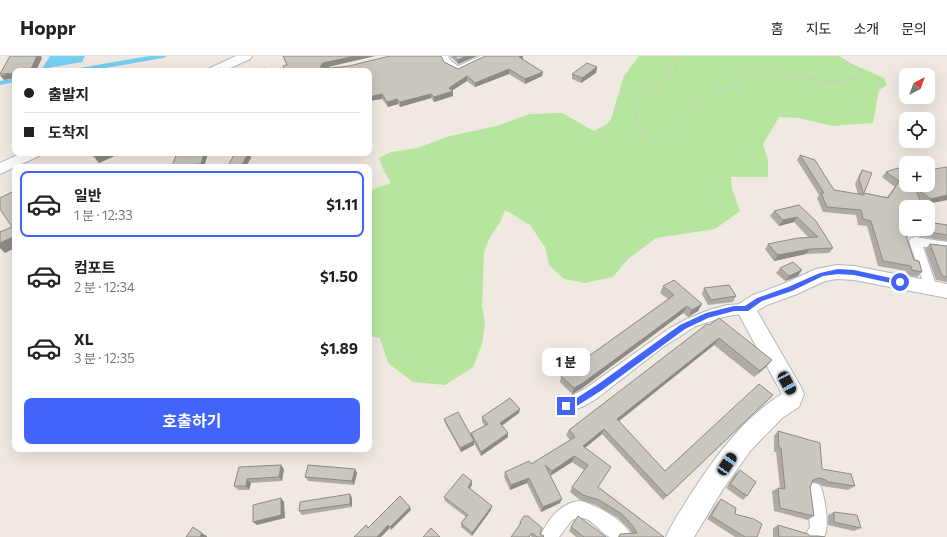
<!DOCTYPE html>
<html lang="ko">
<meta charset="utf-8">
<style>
body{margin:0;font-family:Commissioner,"Noto Sans KR",sans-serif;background:#f6f6f6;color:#222;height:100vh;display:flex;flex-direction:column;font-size:15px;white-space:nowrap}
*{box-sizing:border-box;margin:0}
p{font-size:13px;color:#767676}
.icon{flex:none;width:22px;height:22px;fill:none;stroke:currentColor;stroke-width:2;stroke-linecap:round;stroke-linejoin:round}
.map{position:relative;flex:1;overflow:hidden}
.side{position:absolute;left:12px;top:108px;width:360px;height:288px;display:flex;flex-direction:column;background:#fff;border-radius:8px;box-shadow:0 4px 16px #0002}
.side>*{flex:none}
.top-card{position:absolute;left:12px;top:12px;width:360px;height:88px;border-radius:8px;box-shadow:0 4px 16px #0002;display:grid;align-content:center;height:88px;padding:0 12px;background:#fff}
.needle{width:26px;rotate:41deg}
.buttons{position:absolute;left:899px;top:12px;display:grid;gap:8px}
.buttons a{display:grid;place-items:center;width:36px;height:36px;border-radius:8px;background:#fff;box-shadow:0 4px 16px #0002;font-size:20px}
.end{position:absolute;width:18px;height:18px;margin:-9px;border:5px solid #4264fb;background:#fff;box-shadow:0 0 0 2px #fff}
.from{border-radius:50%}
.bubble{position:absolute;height:28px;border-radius:8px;background:#fff;box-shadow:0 4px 16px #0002;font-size:13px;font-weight:700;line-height:28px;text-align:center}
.car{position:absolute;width:12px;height:24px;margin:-12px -6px;border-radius:5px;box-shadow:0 0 3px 1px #0007;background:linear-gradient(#222 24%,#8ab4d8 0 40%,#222 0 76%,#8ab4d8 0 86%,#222 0)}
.top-card b{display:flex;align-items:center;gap:14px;height:38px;font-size:15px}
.top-card b+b{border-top:1px solid #e0e0e0}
.top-card i{width:10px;height:10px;background:#222}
ul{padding:7px 0 0;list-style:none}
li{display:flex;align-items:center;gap:12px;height:66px;margin:0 8px 6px;padding:0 4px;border:2px solid transparent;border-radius:8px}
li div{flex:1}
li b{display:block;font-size:15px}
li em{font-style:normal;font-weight:700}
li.selected{border-color:#4264fb}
li>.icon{width:36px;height:36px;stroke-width:1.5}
.action{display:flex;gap:8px;margin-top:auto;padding:8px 12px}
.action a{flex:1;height:46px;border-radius:8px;background:#4264fb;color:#fff;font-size:16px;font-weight:700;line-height:46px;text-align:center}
header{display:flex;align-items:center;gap:24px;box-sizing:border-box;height:56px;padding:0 20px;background:#fff;border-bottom:1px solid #e0e0e0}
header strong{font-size:19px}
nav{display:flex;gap:22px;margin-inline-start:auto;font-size:14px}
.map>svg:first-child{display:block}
</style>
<header>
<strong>Hoppr</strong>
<nav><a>홈</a><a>지도</a><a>소개</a><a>문의</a></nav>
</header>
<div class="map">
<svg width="947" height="481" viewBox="0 0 947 481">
<rect width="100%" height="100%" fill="#efe9e1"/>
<path fill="#b6e59e" d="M639,0H838L852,8L884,22L887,29L879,34L873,67L832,70L799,62L779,61L763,88L768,105V121H731L732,133L740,155L715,173L656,182L628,203L613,221L585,227L564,223L549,209L545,191L530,169L505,154L501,165L490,181L484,196L482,250L485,267L482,288L473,311L445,329L413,326L388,307L380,282L369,280V135L391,127L384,115L379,102L391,96L417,92L450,80L497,70L530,58L562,57L594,75L606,69L611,63L624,20Z"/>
<path fill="#75cff0" d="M50,0H85L82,6L42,13Z"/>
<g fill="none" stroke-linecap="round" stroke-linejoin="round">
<g fill="#75cff0" fill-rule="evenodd">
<path d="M149,0H167L163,2L88,15H70L74,13Z"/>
<path d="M15,22V26L0,29V25Z"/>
</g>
<g stroke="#b4b7c1" stroke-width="2">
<g id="street">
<path d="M440,0H448L451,5L458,10L481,0H492L457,16L445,9Z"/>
<path d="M915,181L947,186V194L923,191L937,232L936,236L931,237L926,236L925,232L909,185L911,182Z"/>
<path d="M746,248L751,249L753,253L751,257L727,260L696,270L663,291L596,343L584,350L566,357L561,355L558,350L561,345L585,333L670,272L687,263L709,254L727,249Z"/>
<path d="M814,427L820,429C825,441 830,470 824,481H804L810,471L806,435L808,429Z"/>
<path d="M581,445C598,450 625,464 632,481C626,481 616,481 610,481C598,477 590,455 572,464L559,481H540C548,463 561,446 581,445Z"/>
</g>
</g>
<g stroke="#b4b7c1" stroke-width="2">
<g id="secondary">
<path d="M236,0H252L250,3L224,15H208L210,12Z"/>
<path d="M22,97H41L39,100L0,118V107Z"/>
<path d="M837,209L854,210L947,228V242L854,224L837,223L825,225L797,238L767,249L757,255L801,331L804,338L799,351L782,362L751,394L723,433L694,481H666C672,467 681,454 689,441C714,402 742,363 782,338L736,253L739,248L753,239L783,228L816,213Z"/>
</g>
</g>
<path stroke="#c9c9c9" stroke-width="1.5" stroke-dasharray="2 1.5" stroke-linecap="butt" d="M673,0L677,12L674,17C658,29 627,46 640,70C643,75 646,81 652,83C656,85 662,84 666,82C678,76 685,63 694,54C710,39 742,22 763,17C769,15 775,17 781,18C809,21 835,31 862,20V16L839,0"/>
<use href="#street" fill="#fff" fill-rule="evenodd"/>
<use href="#secondary" fill="#fff" fill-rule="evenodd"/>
</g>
<g fill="#afaba4">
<path d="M283,0H375L325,11L331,12L444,6L458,13L523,0V4L543,16L542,20L525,28L509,18L475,31L467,25L452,34L453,35V40L434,46L431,42L400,51L398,48L388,51L382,43L369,15H285L283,10L287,9Z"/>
<path d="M450,0H477L458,8Z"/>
<path d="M597,11L596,17L581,27L572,23V18Z"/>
<path d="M90,97H121L99,107Z"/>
<path d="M177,97H208L204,111H173L172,110Z"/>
<path d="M800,99L834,134L858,138L855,128L859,119L862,114L864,137L887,141L895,131L882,121L886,116L906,129L947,111V144L926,148L919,143L906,151V173L911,178L907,182L914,204L922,216L917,221L907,219L906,215L878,210L867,170L858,169L856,159L823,156L817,142L819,139L797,104Z"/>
<path d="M799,149L833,192L829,197L806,198L774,205L765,193L768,188L809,182L794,166L779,170L770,160L774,155Z"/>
<path d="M947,169V185L918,180L915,173H928Z"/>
<path d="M930,188L947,190V226L936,224L925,193Z"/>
<path d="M780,212L798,220L785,225L776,217Z"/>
<path d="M663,230L698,255L688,261L683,257L581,333L572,338L560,326L561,320L668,243L660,237Z"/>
<path d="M704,232L736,240L733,246L708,249L702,238Z"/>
<path d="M709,269L772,304L766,311L754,321L714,289L619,365L665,415L773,339L767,345L663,444L602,378L585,392L611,411L598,431L664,481H618L620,478H632L630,474L618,462L596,449L580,444L570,436L572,431L584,414L572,406L550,420L560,447L541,456L527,427L510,434L504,421L505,416L531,408L570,384L566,379L569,374Z"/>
<path d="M519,357L502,369L508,381L481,400L474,387V389L461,396L445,367L444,363L471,379V377L485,370L482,366V361Z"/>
<path d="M778,375L822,413L855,430L848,434L822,430L820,428L814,426H812L810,431L814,460L808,464L774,455L772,435L778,432H780L776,396H774V380Z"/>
<path d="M239,411L284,413L282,425L251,427L249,434H238L234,430Z"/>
<path d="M355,413L357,417L354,429L308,425L305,421Z"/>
<path d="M740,414L747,440L743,444L726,432L735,418Z"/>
<path d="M472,429L470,432L491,454L472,480L461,471V467L466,461L445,445L444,441Z"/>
<path d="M352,442V451L302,459L299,455Z"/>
<path d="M721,443L735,458L757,481H735L707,463L717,447Z"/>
<path d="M834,456L861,472L854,475L828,469V459Z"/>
<path d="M520,466L540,478L544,480L543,481H532L519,469Z"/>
<path d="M778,469L810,480L825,481H773V472Z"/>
<path d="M571,471L606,481H576L569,475Z"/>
</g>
<g fill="#8e8b86">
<path d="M37,0H41L42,2L36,15H28Z"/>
<path d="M355,0H375L324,12L320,11L323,7Z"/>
<path d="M467,0H477L458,8V4Z"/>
<path d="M523,0V4L519,1Z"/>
<path d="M597,11L596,17L581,27L582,22Z"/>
<path d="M509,13V18L475,31V27Z"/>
<path d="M543,16L542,20L525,28V23Z"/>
<path d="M15,17V22L4,24L0,19Z"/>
<path d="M467,20V25L450,36L449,32Z"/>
<path d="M453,35V40L434,46V41Z"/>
<path d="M382,38V43L369,45V41Z"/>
<path d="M431,38V42L400,51V46Z"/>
<path d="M397,43L398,48L388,51L387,46Z"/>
<path d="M97,97H121L99,107L93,98Z"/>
<path d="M142,97H155L144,100Z"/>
<path d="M204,97H208L204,111H202L201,108Z"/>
<path d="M248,97H249L251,102L246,111H241Z"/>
<path d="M947,139V144L926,148L931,143Z"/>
<path d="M797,161L794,166L779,170L783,164Z"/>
<path d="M15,180V192L5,197L0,192V187Z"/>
<path d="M810,193L806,198L774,205L778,199Z"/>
<path d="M802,214L798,220L785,225L789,220Z"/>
<path d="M702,248L698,255L688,261L692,254Z"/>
<path d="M687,250L683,257L581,333L572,338L574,332Z"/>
<path d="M719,282L714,289L614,369L617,363Z"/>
<path d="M772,304L766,311L754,321L760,315Z"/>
<path d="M773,339L767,345L663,444L667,440Z"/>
<path d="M520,353L519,357L500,371V367Z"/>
<path d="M604,373L602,378L580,396L583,390Z"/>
<path d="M508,377V381L481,400V396Z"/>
<path d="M474,385V389L461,396L460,392Z"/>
<path d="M574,400L572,406L550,420L552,415Z"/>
<path d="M281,409L284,413L282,425L279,421Z"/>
<path d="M355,413L357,417L354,429L352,425Z"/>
<path d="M529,422L527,427L510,434L511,429Z"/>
<path d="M247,423L251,427L249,434L246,430Z"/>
<path d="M472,425V429L468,435V431Z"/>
<path d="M350,438L352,442V451L350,448Z"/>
<path d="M281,442L284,446L285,462L257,469L253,466Z"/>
<path d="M562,443L560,447L541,456L543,451Z"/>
<path d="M492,450L491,454L472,480V477Z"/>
<path d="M410,451L411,454L391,474L390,471Z"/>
<path d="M388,469L390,472L381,481H377Z"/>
<path d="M198,475L207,480V481H200Z"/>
</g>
<g fill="#cbc7bf" stroke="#8e8b86">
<path d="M10,0H37L30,15H15V17L0,18Z"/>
<path d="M283,0H355L323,7L320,11L331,12L349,10L390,0H441L444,6L458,13L485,0H522L519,1L543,16L525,23L509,13L475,27L467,20L449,32L453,35L434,41L431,38L400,46L397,43L387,46L382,38L369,41V15H285L283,10L287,9Z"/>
<path d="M454,0H467L458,4Z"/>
<path d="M587,7L597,11L582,22L572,18Z"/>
<path d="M265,12L266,15H253Z"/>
<path d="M177,97H204L201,108L172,110Z"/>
<path d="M235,97H248L241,111L228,110Z"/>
<path d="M800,99L815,104L834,134L864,139L859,123L862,114L872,117L864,137L888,142L899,125L886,116L898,112L906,117V129H928V114L947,111V139L931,143L915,132L923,151H906V173H909L911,178L905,177L914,204L919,205L922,216L912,214L911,210L883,205L871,165L863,163L861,154L827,151L821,137H824Z"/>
<path d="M12,136L15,141V180L0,187V176L12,171L0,153V142Z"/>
<path d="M799,149L816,165L833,192L810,193L778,199L768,188L798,182L818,181L797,161L783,164L774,155Z"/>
<path d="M928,166L947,169V179L923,175L922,173H928Z"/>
<path d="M930,188L947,190V221L942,220Z"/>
<path d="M793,206L802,214L789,220L780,212Z"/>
<path d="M674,224L702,248L692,254L687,250L583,327L574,332L561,320L674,239L663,230Z"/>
<path d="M729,229L736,240L711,244L704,232Z"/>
<path d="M719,262L772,304L760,315L719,282L617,363L665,415L759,328L773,339L667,440L604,373L583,390L611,411L598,431L664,481H619L620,478L637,477L633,470L622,458L599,444L583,439L572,431L588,409L574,400L552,415L545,409L562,443L543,451L529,422L511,429L505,416L529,405L531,408L575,381L569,374L707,268L709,269Z"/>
<path d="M510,342L520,353L500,367L508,377L481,396L471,377L488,368L482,361Z"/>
<path d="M458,356L474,385L460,392L444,363Z"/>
<path d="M778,375L820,387L822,413L851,418L855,430L828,426L826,424L819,422L813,424L810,431L814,460L780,452L778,432L785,433L781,392H779Z"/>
<path d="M281,409L279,421L247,423L246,430H234L239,411Z"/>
<path d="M308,409L355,413L352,425L305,421Z"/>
<path d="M740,414L756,426L747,440L730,428Z"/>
<path d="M463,418L472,425L468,431L492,450L472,477L461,467L468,459L444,441Z"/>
<path d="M350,438V448L299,455L300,446Z"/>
<path d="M400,440L410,451L390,471L388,469L377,481H354L366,469L368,472Z"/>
<path d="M281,442V459L253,466V449Z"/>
<path d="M721,443L736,452L735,458L754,463L762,468L757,481H745L711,460Z"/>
<path d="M834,456L857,459L861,472L834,466Z"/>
<path d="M524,460H528L542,472L540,478L544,480L543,481H537L532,477L529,481H511L521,467L520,466Z"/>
<path d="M578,460L606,481H584L571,471Z"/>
<path d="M778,469L808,478L810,480H819L825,481H779Z"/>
<path d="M193,471L202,477L200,481H186Z"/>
<path d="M431,472L440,481H423Z"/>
</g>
<path fill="#4264fb" d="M838,213L854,214L900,224L903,226L900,229L854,219L838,218L823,220L792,235L762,245L748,255H734L708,262L685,273L602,334L577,350L566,353L564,352V347L572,345L597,329L680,269L706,257L734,250H745L757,242L788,231L820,217Z"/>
</svg>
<div class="buttons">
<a><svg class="needle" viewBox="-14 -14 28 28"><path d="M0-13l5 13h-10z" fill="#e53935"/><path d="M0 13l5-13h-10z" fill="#767676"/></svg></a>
<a><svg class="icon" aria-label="locate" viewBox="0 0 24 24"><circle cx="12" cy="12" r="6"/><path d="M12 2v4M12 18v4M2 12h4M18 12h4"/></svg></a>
<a>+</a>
<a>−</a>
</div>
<i class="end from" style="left:900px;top:226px"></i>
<i class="end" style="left:566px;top:350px"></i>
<div class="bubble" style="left:542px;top:292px;width:48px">1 분</div>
<i class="car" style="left:787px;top:327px;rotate:152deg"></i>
<i class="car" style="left:727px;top:408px;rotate:34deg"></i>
<div class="top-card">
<b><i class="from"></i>출발지</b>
<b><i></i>도착지</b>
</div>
<section class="side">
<ul>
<li class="selected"><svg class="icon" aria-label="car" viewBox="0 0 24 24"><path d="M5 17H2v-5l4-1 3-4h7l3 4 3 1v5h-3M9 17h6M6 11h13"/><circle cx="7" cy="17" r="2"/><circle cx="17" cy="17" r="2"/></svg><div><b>일반</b><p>1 분 · 12:33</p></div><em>$1.11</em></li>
<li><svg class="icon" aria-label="car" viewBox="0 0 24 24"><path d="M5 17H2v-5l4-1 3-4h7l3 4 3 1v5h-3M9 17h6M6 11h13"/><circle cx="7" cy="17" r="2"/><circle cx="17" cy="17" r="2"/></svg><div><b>컴포트</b><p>2 분 · 12:34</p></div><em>$1.50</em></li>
<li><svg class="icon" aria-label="car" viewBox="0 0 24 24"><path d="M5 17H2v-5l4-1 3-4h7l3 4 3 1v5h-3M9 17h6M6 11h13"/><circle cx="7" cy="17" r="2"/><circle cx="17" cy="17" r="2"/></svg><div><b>XL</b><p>3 분 · 12:35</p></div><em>$1.89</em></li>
</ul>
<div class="action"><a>호출하기</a></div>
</section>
</div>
